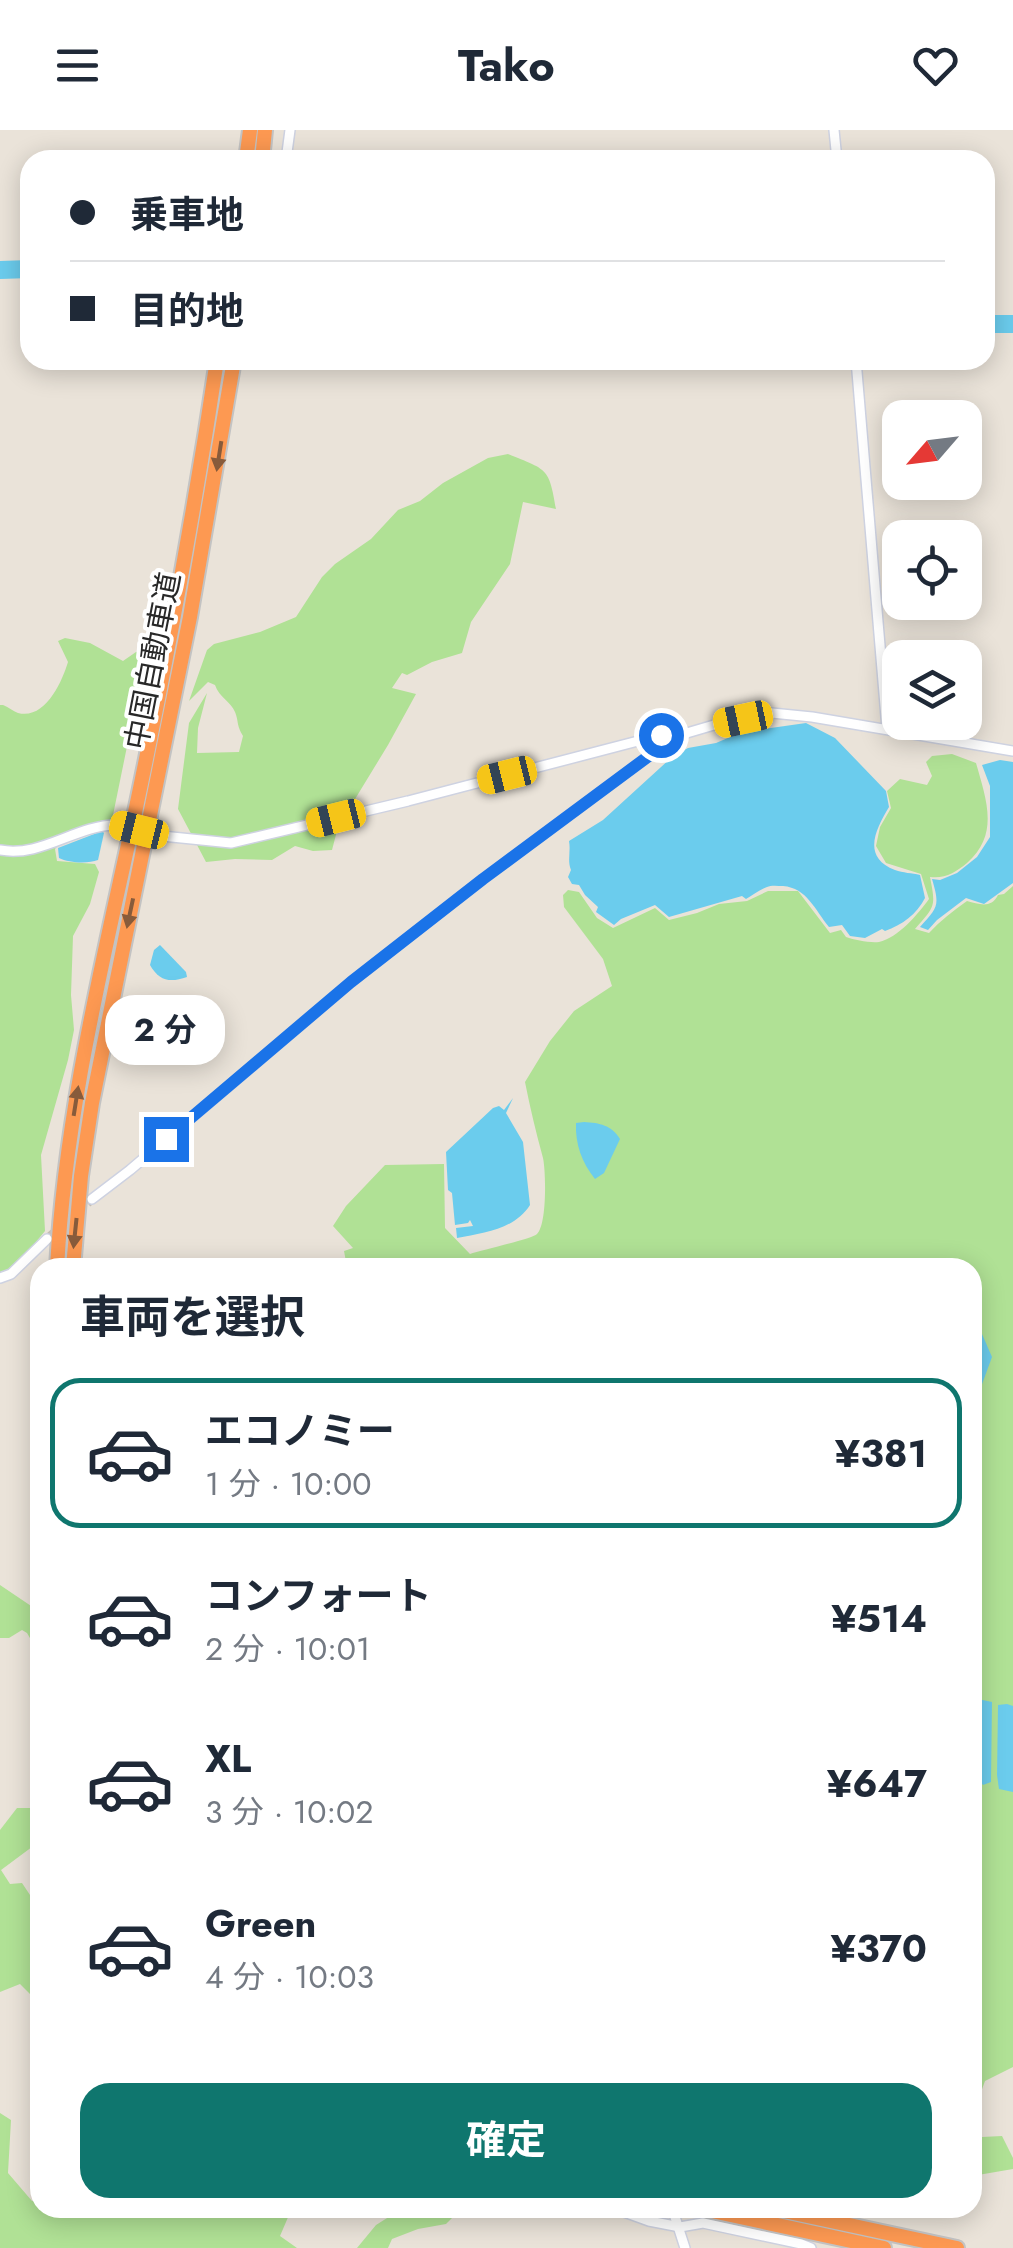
<!DOCTYPE html>
<html lang="ja">
<meta charset="utf-8">
<style>
body{margin:0;font-family:Jost,"Noto Sans JP",sans-serif;background:#f6f6f7;color:#1f2937;height:100vh;display:flex;flex-direction:column;font-size:38px;white-space:nowrap}
*{box-sizing:border-box;margin:0}
p{font-size:32px;color:#747a83}
.icon{flex:none;width:55px;height:55px;fill:none;stroke:currentColor;stroke-width:2;stroke-linecap:round;stroke-linejoin:round}
.map{position:relative;flex:1;overflow:hidden}
.sheet{position:absolute;left:30px;top:1128px;width:952px;height:960px;display:flex;flex-direction:column;background:#fff;border-radius:30px;box-shadow:0 5px 25px #0003}
.sheet>*{flex:none}
.guide{position:absolute;left:20px;top:20px;width:975px;height:220px;border-radius:30px;box-shadow:0 5px 25px #0003;display:grid;align-content:center;height:220px;padding:0 50px;background:#fff}
.needle{width:65px;rotate:242deg}
.tools{position:absolute;left:882px;top:270px;display:grid;gap:20px}
.tools a{display:grid;place-items:center;width:100px;height:100px;border-radius:20px;background:#fff;box-shadow:0 5px 25px #0003;font-size:50px}
.end{position:absolute;width:45px;height:45px;margin:-22px;border:12px solid #1a73e8;background:#fff;box-shadow:0 0 0 5px #fff}
.from{border-radius:50%}
.bubble{position:absolute;height:70px;border-radius:30px;background:#fff;box-shadow:0 5px 25px #0003;font-size:32px;font-weight:700;line-height:70px;text-align:center}
.car{position:absolute;width:30px;height:60px;margin:-30px -15px;border-radius:12px;box-shadow:0 0 8px 2px #0007;background:linear-gradient(#f5c518 24%,#345 0 40%,#f5c518 0 76%,#345 0 86%,#f5c518 0)}
.guide b{display:flex;align-items:center;gap:35px;height:95px;font-size:38px}
.guide b+b{border-top:2px solid #e0e1e3}
.guide i{width:25px;height:25px;background:#1f2937}
ul{padding:0;list-style:none}
li{display:flex;align-items:center;gap:30px;height:150px;margin:0 20px 15px;padding:0 30px;border:5px solid transparent;border-radius:30px}
li div{flex:1}
li b{display:block;font-size:38px}
li em{font-style:normal;font-weight:700}
li.on{border-color:#0f766e}
li>.icon{width:90px;height:90px;stroke-width:1.5}
h2{padding:0 50px;font-size:45px;line-height:120px}
.cta{display:flex;gap:20px;margin-top:auto;padding:20px 50px}
.cta a{flex:1;height:115px;border-radius:30px;background:#0f766e;color:#fff;font-size:40px;font-weight:700;line-height:115px;text-align:center}
header{display:flex;justify-content:space-between;align-items:center;height:130px;padding:0 50px;background:#fff;font-size:45px;font-weight:700}
.map>svg:first-child{display:block}
</style>
<header><svg class="icon" aria-label="menu" viewBox="0 0 24 24"><path d="M4 6h16M4 12h16M4 18h16"/></svg>Tako<svg class="icon" aria-label="heart" viewBox="0 0 24 24"><path d="M12 20l-8-8c-3-5 5-10 8-4 3-6 11-1 8 4z"/></svg></header>
<div class="map">
<svg width="1013" height="2118" viewBox="0 0 1013 2118">
<rect width="100%" height="100%" fill="#eae3d9"/>
<g fill="#b0e195">
<path d="M508,324C547,340 549,337 556,379L523,372L510,434L471,492L462,523L432,532L407,545L402,543L392,558L416,564L388,615L338,697L332,720L313,721L295,716L272,730L235,729L206,732L178,679L189,593L207,563L198,598L197,623L239,622L243,606C236,594 239,592 235,582C231,572 219,567 215,555L208,552L189,571L207,520L214,514L260,502L296,487L322,447L335,434L371,409L398,380L420,371L443,353L488,328Z"/>
<path d="M65,508L90,513L123,531L136,522L152,518L142,543L112,690C81,697 77,693 55,719L57,731L95,734L99,742L90,774L73,806L71,865L74,900L68,930L41,1025L45,1101L17,1135L0,1143V575H3C8,577 13,581 18,583C45,590 62,552 68,532L58,511Z"/>
<path d="M952,624L976,633C986,669 1000,704 967,733C956,742 945,749 930,747C936,777 935,776 915,799L929,803C940,791 953,781 967,771C979,774 991,779 998,765L1004,764L1013,756V1937L985,1951L973,1984L972,1138L347,1137L344,1121L353,1118L333,1096L346,1076L385,1035L444,1034L445,1098L470,1124C481,1120 532,1109 537,1104C547,1095 546,1042 543,1028C536,1003 530,977 525,952L550,911L574,881L612,856L603,829L564,777L563,765L568,760L579,762L597,788L613,798L655,778L669,790L697,783L719,774L747,771L768,761H798L830,803L841,800L846,807C855,810 869,813 879,812C898,808 918,784 929,769L921,744L886,733L876,716L880,697L891,678L887,661L900,649L927,655L932,646L926,632L932,626Z"/>
<path d="M0,1455L40,1482V1525L27,1503L22,1500L9,1508H0Z"/>
<path d="M17,1678H40V1711L1,1740L10,1754L22,1753L40,1780V1868L36,1870L20,1854L0,1862V1700Z"/>
<path d="M0,1983L11,1990L8,2043L32,2071H40V2078H78L84,2082L100,2078H292L280,2106L297,2118H0Z"/>
<path d="M1002,2006L1013,2028V2039L978,2045L973,2054V2011L982,2007Z"/>
<path d="M403,2078H462L446,2094L418,2099L392,2109L388,2118H357L376,2095Z"/>
</g>
<g fill="#6bcced">
<path d="M806,593L835,608L886,661L889,677C876,699 861,727 895,740C903,743 912,743 920,745L925,768C917,784 902,795 885,801L882,799L865,808L850,806L842,795L829,797C815,780 807,758 783,756C778,756 771,755 767,757C761,759 753,765 746,769L742,766L669,787L655,775L621,789L614,795L596,782L598,777L585,765L579,755L572,754L568,747L571,740C567,730 571,722 569,711L603,690L672,627L688,618L716,613L742,602Z"/>
<path d="M1000,630L1013,632V753L984,774L966,768L937,790L928,800L920,797C938,777 940,776 932,749L940,750L957,743L977,727L990,707V656L982,635Z"/>
<path d="M102,701L104,703L98,730C88,734 69,733 59,728L58,718Z"/>
<path d="M160,815L186,842L187,847C170,853 159,851 150,835L154,820Z"/>
<path d="M513,968L506,983L523,1012L530,1075C515,1099 484,1103 457,1108L456,1098L473,1096L470,1090L468,1093L455,1095L452,1063L448,1060L446,1022L493,978L499,976L504,980Z"/>
<path d="M584,992C600,993 611,995 620,1009L604,1043L595,1049C582,1033 575,1014 576,993Z"/>
<path d="M972,1181L992,1227L981,1257L977,1259L973,1257Z"/>
<path d="M973,1568L992,1572L991,1652L983,1655L980,1651L973,1654Z"/>
<path d="M1007,1574L1013,1576V1662L999,1659L997,1645L998,1575Z"/>
</g>
<g fill="none" stroke-linecap="round" stroke-linejoin="round">
<g stroke="#6bcced" stroke-width="18">
<path d="M0,140L30,139"/>
<path d="M985,194H1013"/>
</g>
<path stroke="#c3beb6" stroke-width="9" stroke-dasharray="9 4.5" stroke-linecap="butt" d="M47,1109L92,1069"/>
<g stroke="#ced2e1" stroke-width="12">
<g id="minor">
<path d="M834,0L837,30"/>
<path d="M286,30L290,0"/>
<path d="M856,230L887,599"/>
<path d="M162,706L231,713L408,671L661,605L669,611"/>
<path d="M0,720C41,728 76,695 116,695"/>
<path d="M92,1069L130,1040L351,852L483,749L669,611L680,605L714,595L772,583L812,587L1013,621"/>
<path d="M0,1148L11,1144L47,1109"/>
<path d="M613,2078L649,2091L680,2097L703,2093L801,2114L811,2118"/>
<path d="M675,2087L685,2118"/>
</g>
</g>
<g stroke="#c3c3c3" stroke-width="18">
<g id="highway">
<path d="M246,30L250,0"/>
<path d="M262,30L265,0"/>
<path d="M57,1138C65,985 102,836 134,687C166,535 194,383 217,230"/>
<path d="M73,1138L81,1046L92,973L190,487L234,230"/>
<path d="M698,2078L884,2118"/>
<path d="M770,2078L957,2118"/>
</g>
</g>
<use href="#minor" stroke="#fff" stroke-width="9"/>
<use href="#highway" stroke="#fd9952" stroke-width="14"/>
<g stroke="#ced2e1" stroke-width="12" stroke-linecap="butt">
<path id="minor-bridge" d="M116,695L162,706"/>
</g>
<use href="#minor-bridge" stroke="#fff" stroke-width="9"/>
</g>
<defs><path id="oneway-solid" d="M-6-.8H1V-3.2L6.5 0L1 3.2V.8H-6Z" transform="scale(2.5)"/></defs>
<g fill="#885b3b">
<use href="#oneway-solid" transform="translate(219 326) rotate(99)"/>
<use href="#oneway-solid" transform="translate(130 783) rotate(102)"/>
<use href="#oneway-solid" transform="translate(76 971) rotate(-81)"/>
<use href="#oneway-solid" transform="translate(75 1103) rotate(96)"/>
</g>
<g fill="none" stroke-linecap="round" stroke-linejoin="round">
<path stroke="#1a73e8" stroke-width="12" d="M166,1009L351,852L483,749L669,611L661,605"/>
</g>
<g text-anchor="middle" stroke-width="8" stroke-linejoin="round" paint-order="stroke">
<g font-size="30" fill="#282828" stroke="#fff">
<text transform="translate(153 531) rotate(-79)" y="10">中国自動車道</text>
</g>
</g>
</svg>
<div class="tools">
<a><svg class="needle" viewBox="-14 -14 28 28"><path d="M0-13l5 13h-10z" fill="#e53935"/><path d="M0 13l5-13h-10z" fill="#747a83"/></svg></a>
<a><svg class="icon" aria-label="locate" viewBox="0 0 24 24"><circle cx="12" cy="12" r="6"/><path d="M12 2v4M12 18v4M2 12h4M18 12h4"/></svg></a>
<a><svg class="icon" aria-label="layers" viewBox="0 0 24 24"><path d="M12 4l9 5-9 5-9-5zM3 14l9 5 9-5"/></svg></a>
</div>
<i class="end from" style="left:661px;top:605px"></i>
<i class="end" style="left:166px;top:1009px"></i>
<div class="bubble" style="left:105px;top:865px;width:120px">2 分</div>
<i class="car" style="left:743px;top:589px;rotate:258deg"></i>
<i class="car" style="left:507px;top:645px;rotate:256deg"></i>
<i class="car" style="left:336px;top:688px;rotate:256deg"></i>
<i class="car" style="left:139px;top:700px;rotate:284deg"></i>
<div class="guide">
<b><i class="from"></i>乗車地</b>
<b><i></i>目的地</b>
</div>
<section class="sheet">
<h2>車両を選択</h2>
<ul>
<li class="on"><svg class="icon" aria-label="car" viewBox="0 0 24 24"><path d="M5 17H2v-5l4-1 3-4h7l3 4 3 1v5h-3M9 17h6M6 11h13"/><circle cx="7" cy="17" r="2"/><circle cx="17" cy="17" r="2"/></svg><div><b>エコノミー</b><p>1 分 · 10:00</p></div><em>¥381</em></li>
<li><svg class="icon" aria-label="car" viewBox="0 0 24 24"><path d="M5 17H2v-5l4-1 3-4h7l3 4 3 1v5h-3M9 17h6M6 11h13"/><circle cx="7" cy="17" r="2"/><circle cx="17" cy="17" r="2"/></svg><div><b>コンフォート</b><p>2 分 · 10:01</p></div><em>¥514</em></li>
<li><svg class="icon" aria-label="car" viewBox="0 0 24 24"><path d="M5 17H2v-5l4-1 3-4h7l3 4 3 1v5h-3M9 17h6M6 11h13"/><circle cx="7" cy="17" r="2"/><circle cx="17" cy="17" r="2"/></svg><div><b>XL</b><p>3 分 · 10:02</p></div><em>¥647</em></li>
<li><svg class="icon" aria-label="car" viewBox="0 0 24 24"><path d="M5 17H2v-5l4-1 3-4h7l3 4 3 1v5h-3M9 17h6M6 11h13"/><circle cx="7" cy="17" r="2"/><circle cx="17" cy="17" r="2"/></svg><div><b>Green</b><p>4 分 · 10:03</p></div><em>¥370</em></li>
</ul>
<div class="cta"><a>確定</a></div>
</section>
</div>
